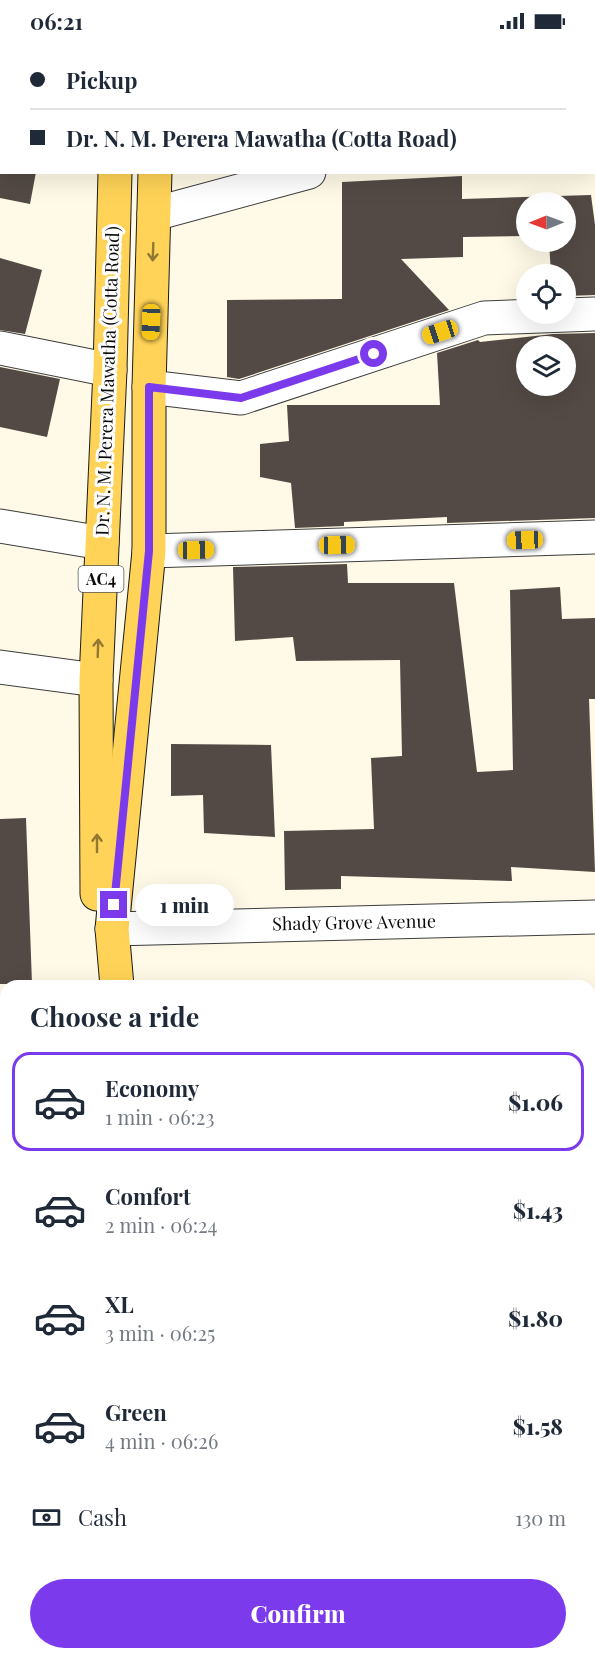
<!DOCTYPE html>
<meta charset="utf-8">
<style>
body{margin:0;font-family:"Playfair Display",serif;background:#f2f2f3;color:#1f2937;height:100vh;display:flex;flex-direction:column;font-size:22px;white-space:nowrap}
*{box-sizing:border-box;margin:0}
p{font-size:20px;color:#747a83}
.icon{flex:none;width:33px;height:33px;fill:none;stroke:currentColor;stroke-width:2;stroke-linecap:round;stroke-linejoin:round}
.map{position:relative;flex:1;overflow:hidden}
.drawer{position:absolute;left:0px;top:938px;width:596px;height:680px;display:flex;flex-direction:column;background:#fff;border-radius:18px 18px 0 0;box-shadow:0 6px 24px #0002}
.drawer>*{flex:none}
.banner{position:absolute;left:0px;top:0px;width:596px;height:132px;box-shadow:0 6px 24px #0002;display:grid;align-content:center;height:132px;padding:0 30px;background:#fff}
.needle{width:39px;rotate:269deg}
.buttons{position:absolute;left:516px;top:150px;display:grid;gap:12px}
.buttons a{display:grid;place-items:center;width:60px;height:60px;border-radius:50%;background:#fff;box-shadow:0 6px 24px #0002;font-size:30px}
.end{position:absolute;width:27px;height:27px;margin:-14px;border:8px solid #7c3aed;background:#fff;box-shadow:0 0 0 3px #fff}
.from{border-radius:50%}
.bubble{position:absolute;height:42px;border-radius:21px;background:#fff;box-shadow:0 6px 24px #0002;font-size:20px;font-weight:800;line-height:42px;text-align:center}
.car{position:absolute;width:18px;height:36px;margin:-18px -9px;border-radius:8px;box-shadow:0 0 4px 2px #0007;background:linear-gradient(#f5c518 24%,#345 0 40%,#f5c518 0 76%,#345 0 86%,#f5c518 0)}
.banner b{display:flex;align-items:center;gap:21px;height:57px;font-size:22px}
.banner b+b{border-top:2px solid #e0e1e3}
.banner i{width:15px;height:15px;background:#1f2937}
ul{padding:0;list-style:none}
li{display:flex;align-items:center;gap:18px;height:99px;margin:0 12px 9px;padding:0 18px;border:3px solid transparent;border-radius:18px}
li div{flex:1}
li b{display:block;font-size:22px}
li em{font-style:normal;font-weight:800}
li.active{border-color:#7c3aed}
li>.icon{width:54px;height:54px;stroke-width:1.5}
h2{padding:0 30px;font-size:27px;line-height:72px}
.pay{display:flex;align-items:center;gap:15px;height:66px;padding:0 30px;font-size:22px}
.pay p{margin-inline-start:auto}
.primary-button{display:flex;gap:12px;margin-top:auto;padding:12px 30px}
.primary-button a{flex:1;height:69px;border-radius:36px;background:#7c3aed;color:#fff;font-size:24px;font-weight:800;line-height:69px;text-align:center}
.status{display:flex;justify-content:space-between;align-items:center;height:42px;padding:0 30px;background:#fff;direction:ltr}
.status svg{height:16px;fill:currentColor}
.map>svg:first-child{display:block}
</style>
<div class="status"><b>06:21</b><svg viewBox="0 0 49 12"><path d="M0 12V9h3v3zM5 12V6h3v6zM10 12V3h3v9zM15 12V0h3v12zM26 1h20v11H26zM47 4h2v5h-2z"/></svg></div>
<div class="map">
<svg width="595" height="1616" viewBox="0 0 595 1616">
<rect width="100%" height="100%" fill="#fffae7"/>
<g fill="#534a45" fill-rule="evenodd">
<path d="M0,130H36L30,162L0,156Z"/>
<path d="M462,134V157L591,153L595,183V253L566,254V232H551L549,200H566V160H526V194L463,195V215L401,217L449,268L239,337L227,335V258L342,257V140Z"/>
<path d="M0,216L42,228L25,292L0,288Z"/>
<path d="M595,291V476L447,481V475L344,480V484L295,486L291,441L260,435V402L289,399L287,363H440L437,311L478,298L480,300L553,292ZM526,304H566V344H526Z"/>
<path d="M0,325L60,337L47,395L0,385Z"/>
<path d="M347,522L348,541H454L477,730L513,728L510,548L560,545L562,577L595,576V657H589L595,830L511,825L512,839L341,834V847L285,848L284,789L374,787L371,716L402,714L400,618L296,619L293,595L235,599L233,525Z"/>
<path d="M171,702L271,703L275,795L204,791L203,753L171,754Z"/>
<path d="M26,776L32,942H0V777Z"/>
</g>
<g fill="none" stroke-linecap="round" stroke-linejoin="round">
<g stroke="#3d3d3d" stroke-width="35">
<g id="minor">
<path d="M594,94H595"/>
<path d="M154,172L309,130"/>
<path d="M0,306L110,328"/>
<path d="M149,345L241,356L484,276L595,272"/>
<path d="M0,484L102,501"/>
<path d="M149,509L595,495"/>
<path d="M0,625L96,638"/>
<path d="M112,887L595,875"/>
<path d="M0,1116H6"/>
<path d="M590,1358H595"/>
<path d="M0,1435H6"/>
</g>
</g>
<g stroke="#1b1b1b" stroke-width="35">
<g id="major">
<path d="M118,2V0"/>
<path d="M160,2V0"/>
<path d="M97,852L96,638L110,328L115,130"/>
<path d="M117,944L112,887L149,509V345L155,130"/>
<path d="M84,1616L85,1611"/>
<path d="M131,1616V1611"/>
</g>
</g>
<use href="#minor" stroke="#fff" stroke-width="33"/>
<use href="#major" stroke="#ffd357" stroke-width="33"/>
</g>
<defs><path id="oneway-shaft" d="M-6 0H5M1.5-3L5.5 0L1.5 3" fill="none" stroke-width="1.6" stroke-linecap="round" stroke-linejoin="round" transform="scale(1.5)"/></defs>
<g stroke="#917934">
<use href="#oneway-shaft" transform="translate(153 210) rotate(92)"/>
<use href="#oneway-shaft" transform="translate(98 606) rotate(-88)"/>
<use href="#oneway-shaft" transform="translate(97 801) rotate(-90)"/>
</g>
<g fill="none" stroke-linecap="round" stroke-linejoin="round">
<path stroke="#7c3aed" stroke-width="8" d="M114,863L149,509V345L241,356L374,312"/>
</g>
<g text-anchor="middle" stroke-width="6" stroke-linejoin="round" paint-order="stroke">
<rect fill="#fff" stroke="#545454" stroke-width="1.5" x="78.5" y="524" width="45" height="26" rx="4.5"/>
<g font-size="16" font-weight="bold" fill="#0a0a0a">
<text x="101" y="543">AC4</text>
</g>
<g font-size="18" fill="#0a0a0a" stroke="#fff">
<text transform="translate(108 339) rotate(-88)" y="6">Dr. N. M. Perera Mawatha (Cotta Road)</text>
<text transform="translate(354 881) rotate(-1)" y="6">Shady Grove Avenue</text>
</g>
</g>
</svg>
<div class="buttons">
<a><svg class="needle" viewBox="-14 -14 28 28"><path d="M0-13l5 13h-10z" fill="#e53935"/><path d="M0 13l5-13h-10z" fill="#747a83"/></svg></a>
<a><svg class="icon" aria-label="locate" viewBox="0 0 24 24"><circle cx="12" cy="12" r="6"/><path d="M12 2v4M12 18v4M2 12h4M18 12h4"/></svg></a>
<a><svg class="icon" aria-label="layers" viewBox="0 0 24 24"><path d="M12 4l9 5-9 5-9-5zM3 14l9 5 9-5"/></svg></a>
</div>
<i class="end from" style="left:374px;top:312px"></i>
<i class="end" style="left:114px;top:863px"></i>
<div class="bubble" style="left:135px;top:842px;width:99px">1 min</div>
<i class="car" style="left:151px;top:280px;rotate:182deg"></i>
<i class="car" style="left:440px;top:290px;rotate:252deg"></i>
<i class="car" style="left:525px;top:498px;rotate:268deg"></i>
<i class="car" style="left:337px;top:503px;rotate:89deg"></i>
<i class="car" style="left:196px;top:508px;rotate:89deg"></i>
<div class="banner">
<b><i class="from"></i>Pickup</b>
<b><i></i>Dr. N. M. Perera Mawatha (Cotta Road)</b>
</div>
<section class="drawer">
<h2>Choose a ride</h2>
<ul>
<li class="active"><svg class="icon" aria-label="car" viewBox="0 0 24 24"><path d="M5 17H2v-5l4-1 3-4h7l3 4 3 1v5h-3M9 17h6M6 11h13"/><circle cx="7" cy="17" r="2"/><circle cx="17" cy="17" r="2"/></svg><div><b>Economy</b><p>1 min · 06:23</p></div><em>$1.06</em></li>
<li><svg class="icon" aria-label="car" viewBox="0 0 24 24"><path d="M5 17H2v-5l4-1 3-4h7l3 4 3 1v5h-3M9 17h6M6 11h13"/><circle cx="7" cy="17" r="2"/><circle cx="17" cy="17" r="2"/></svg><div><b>Comfort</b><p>2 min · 06:24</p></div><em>$1.43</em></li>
<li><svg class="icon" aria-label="car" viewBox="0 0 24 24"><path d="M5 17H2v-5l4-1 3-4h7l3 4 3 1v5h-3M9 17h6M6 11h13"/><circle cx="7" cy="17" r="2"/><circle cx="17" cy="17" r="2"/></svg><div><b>XL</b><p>3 min · 06:25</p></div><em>$1.80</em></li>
<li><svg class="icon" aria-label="car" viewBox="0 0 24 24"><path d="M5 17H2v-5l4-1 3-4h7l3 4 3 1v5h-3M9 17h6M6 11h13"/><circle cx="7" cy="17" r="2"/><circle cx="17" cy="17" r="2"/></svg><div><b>Green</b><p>4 min · 06:26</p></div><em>$1.58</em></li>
</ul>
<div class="pay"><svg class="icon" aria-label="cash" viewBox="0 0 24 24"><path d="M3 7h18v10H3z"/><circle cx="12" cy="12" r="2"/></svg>Cash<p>130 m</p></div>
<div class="primary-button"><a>Confirm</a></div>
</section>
</div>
